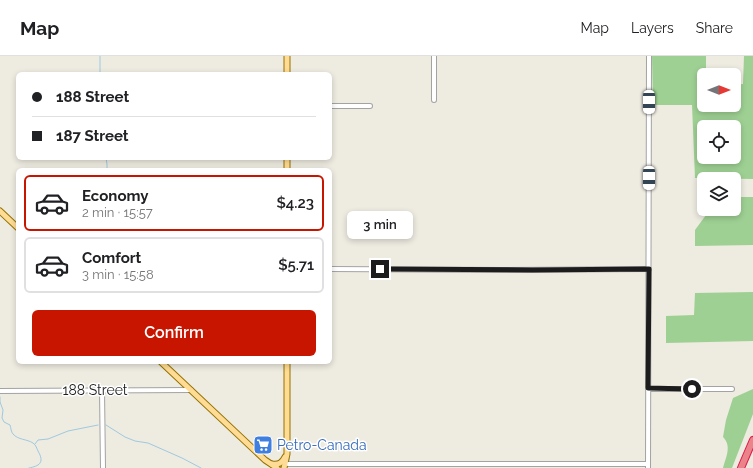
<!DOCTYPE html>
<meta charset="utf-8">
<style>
body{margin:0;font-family:Raleway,sans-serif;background:#f2f2f2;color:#202124;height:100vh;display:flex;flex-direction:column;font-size:15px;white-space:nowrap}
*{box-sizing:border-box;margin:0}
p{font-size:13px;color:#757577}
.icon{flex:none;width:22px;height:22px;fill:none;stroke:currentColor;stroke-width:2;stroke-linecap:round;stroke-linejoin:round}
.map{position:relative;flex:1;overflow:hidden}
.details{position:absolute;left:16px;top:112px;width:316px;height:196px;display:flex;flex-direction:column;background:#fff;border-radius:6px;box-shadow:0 2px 6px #0003}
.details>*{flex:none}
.guide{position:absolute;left:16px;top:16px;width:316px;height:88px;border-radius:6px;box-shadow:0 2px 6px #0003;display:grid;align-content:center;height:88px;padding:0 16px;background:#fff}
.needle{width:26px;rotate:90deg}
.fabs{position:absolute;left:697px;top:12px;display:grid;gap:8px}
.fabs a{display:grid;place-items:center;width:44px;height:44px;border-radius:6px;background:#fff;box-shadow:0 2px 6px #0003;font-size:20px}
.end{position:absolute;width:18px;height:18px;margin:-9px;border:5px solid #1c1c1c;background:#fff;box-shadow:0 0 0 2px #fff}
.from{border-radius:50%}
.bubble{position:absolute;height:28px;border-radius:6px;background:#fff;box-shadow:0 2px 6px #0003;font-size:13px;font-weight:600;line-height:28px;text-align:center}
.car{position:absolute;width:12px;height:24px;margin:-12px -6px;border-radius:5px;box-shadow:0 0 3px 1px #0007;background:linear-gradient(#fff 24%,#345 0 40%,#fff 0 76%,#345 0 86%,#fff 0)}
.guide b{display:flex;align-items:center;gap:14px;height:38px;font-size:15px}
.guide b+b{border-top:1px solid #e0e0e0}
.guide i{width:10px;height:10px;background:#202124}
ul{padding:7px 0 0;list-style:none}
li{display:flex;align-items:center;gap:12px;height:56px;margin:0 8px 6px;padding:0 8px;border:2px solid #e0e0e0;border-radius:6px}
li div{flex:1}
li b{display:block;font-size:15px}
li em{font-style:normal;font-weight:600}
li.active{border-color:#c81500}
li>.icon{width:36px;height:36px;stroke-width:1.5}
.action{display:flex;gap:8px;margin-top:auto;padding:8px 16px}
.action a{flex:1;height:46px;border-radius:6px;background:#c81500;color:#fff;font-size:16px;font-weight:600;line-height:46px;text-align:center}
header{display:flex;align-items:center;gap:24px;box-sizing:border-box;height:56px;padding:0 20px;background:#fff;border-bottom:1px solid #e0e0e0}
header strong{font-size:19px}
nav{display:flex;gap:22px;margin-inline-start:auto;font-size:14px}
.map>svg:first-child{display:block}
</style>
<header>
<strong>Map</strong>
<nav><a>Map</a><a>Layers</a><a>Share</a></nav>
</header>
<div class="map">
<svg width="753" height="412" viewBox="0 0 753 412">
<rect width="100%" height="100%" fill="#eeebe1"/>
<g fill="#9ed093" fill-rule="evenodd">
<path d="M652,0H706V19H704V49H734V29L743,28L744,0H753V123L695,122L692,49H653ZM704,71H734V101H704Z"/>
<path d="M734,141H753V189L695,190V174L706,159H716L715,153H734Z"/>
<path d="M753,236V285L666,287V260L694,259L695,237Z"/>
<path d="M753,333V358L732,412H723C726,401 732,390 723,381L726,364L733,342Z"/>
</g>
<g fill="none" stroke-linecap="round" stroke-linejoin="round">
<g stroke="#9ec9df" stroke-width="1">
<path d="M100,0V18"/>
<path d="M106,102L107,108V114"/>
<path d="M0,341V346"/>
<path d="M0,346L3,354L2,362L4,366L10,369C11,372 11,376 13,378C18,384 27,383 33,387C36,389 37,393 38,395C45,407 39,410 29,412"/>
<path d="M106,369L125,381L135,385L148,387L182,402L201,412"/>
<path d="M35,388L38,384L48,383L68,375L98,369"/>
<path d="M289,404V398"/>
</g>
<g stroke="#a3a3a3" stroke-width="6">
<g id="minor">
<path d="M434,44V0"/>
<path d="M330,50H370"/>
<path d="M330,213L503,214L649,213"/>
<path d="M649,333H732"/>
<path d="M102,334L103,412"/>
<path d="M0,335L191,334"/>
<path d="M288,408H648"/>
<path d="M648,412L649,0"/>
</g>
</g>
<g stroke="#947200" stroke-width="7">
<g id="major">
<path d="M287,0V18"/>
<path d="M287,114V102"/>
<path d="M0,155L18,172"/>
<path d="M161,306L265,404L277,412"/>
<path d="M272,408C279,409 282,407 285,401"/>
<path d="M284,412L287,398V306"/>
</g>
</g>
<g stroke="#e01949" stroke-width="8">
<path id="highway" d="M741,412L753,384"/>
</g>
<use href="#minor" stroke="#fff" stroke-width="4"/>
<use href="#major" stroke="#ffdc95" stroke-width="5"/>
<use href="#highway" stroke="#eb838b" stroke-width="6"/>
</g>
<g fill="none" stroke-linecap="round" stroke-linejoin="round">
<path stroke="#1c1c1c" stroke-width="5" d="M380,213L532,214L649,213L648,332L689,333H692"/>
</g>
<defs>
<g id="supermarket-square" transform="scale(1)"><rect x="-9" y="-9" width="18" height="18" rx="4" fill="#3f7fe0" stroke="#fff"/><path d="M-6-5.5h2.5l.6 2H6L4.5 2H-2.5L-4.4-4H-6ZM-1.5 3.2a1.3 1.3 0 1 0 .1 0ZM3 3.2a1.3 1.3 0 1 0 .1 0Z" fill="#fff"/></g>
</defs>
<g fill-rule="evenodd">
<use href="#supermarket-square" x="263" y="389"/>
</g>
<g text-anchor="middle" stroke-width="3" stroke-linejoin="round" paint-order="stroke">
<g font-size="14" fill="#1c1c1c" stroke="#fff">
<text x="95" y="339">188 Street</text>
</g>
<g font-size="14" fill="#366cbe" stroke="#fff" text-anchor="start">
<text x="277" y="394">Petro-Canada</text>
</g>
</g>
</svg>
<div class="fabs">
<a><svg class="needle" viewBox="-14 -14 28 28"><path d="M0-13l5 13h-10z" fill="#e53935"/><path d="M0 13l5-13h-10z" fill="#757577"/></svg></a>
<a><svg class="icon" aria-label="locate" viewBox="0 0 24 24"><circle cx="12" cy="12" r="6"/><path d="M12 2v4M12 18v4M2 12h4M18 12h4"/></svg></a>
<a><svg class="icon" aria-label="layers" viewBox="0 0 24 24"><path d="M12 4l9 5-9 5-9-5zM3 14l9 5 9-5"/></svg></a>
</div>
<i class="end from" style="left:692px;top:333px"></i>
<i class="end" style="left:380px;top:213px"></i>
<div class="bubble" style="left:347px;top:155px;width:66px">3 min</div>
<i class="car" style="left:649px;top:46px;rotate:180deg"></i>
<i class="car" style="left:649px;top:122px;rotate:180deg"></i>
<div class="guide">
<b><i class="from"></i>188 Street</b>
<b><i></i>187 Street</b>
</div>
<section class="details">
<ul>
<li class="active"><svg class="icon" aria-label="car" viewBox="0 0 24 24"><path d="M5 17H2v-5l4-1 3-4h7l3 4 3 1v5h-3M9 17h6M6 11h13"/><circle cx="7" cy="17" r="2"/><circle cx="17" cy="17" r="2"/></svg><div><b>Economy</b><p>2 min · 15:57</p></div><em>$4.23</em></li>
<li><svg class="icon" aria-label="car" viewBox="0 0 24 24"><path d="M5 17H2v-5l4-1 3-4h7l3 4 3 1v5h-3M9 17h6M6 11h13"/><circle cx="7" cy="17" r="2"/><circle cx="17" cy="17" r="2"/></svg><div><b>Comfort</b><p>3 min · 15:58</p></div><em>$5.71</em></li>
</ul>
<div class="action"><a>Confirm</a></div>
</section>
</div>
